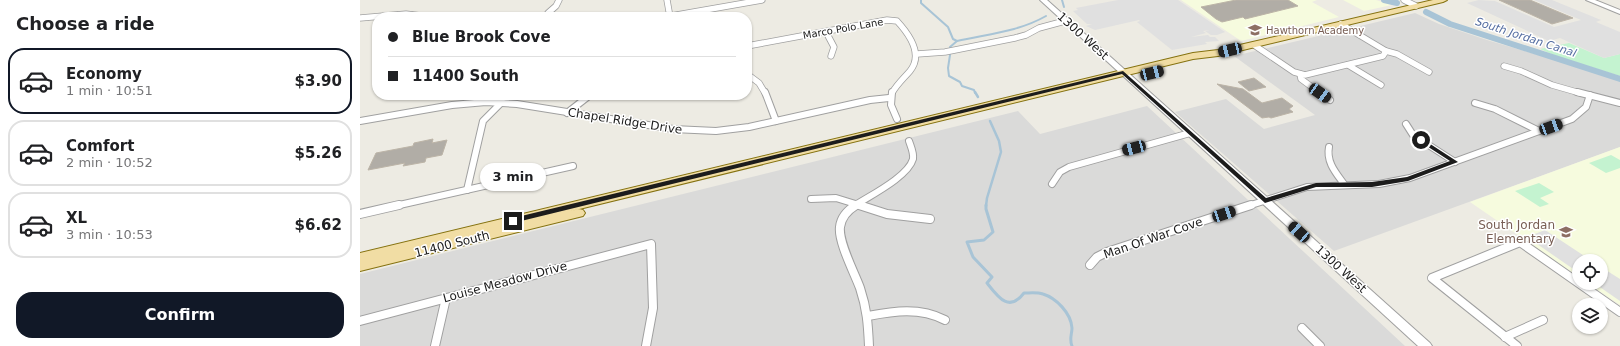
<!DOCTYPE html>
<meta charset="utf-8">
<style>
body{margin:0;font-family:"DejaVu Sans",sans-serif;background:#f6f6f6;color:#202124;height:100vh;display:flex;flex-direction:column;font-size:15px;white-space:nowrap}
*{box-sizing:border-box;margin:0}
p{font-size:13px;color:#757577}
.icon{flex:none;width:22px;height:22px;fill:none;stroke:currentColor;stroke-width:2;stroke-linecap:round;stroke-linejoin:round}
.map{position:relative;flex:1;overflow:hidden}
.drawer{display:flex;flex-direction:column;background:#fff;width:360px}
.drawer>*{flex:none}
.hud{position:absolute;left:12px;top:12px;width:380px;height:88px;border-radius:16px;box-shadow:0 1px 3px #0004;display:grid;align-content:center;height:88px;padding:0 16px;background:#fff}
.fabs{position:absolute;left:1212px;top:254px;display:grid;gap:8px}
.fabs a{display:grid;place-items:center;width:36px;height:36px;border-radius:50%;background:#fff;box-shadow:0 1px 3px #0004;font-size:20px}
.end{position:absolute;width:18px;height:18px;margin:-9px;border:5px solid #1c1c1c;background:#fff;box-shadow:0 0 0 2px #fff}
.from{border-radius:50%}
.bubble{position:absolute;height:28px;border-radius:14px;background:#fff;box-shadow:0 1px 3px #0004;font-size:13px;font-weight:800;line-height:28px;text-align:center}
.car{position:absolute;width:12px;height:24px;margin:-12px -6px;border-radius:5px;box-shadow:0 0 3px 1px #0007;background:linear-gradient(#222 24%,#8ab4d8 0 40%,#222 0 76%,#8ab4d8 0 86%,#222 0)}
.hud b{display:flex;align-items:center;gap:14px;height:38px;font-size:15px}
.hud b+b{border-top:1px solid #e0e0e0}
.hud i{width:10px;height:10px;background:#202124}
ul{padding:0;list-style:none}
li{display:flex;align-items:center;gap:12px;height:66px;margin:0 8px 6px;padding:0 8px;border:2px solid #e0e0e0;border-radius:16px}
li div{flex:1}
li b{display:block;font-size:15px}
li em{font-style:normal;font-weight:800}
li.selected{border-color:#111827}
li>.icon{width:36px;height:36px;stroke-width:1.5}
h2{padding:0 16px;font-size:18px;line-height:48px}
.cta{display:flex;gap:8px;margin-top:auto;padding:8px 16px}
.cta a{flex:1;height:46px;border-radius:16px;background:#111827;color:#fff;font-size:16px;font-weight:800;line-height:46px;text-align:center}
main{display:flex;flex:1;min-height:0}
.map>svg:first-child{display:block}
</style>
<main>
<section class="drawer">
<h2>Choose a ride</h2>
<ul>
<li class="selected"><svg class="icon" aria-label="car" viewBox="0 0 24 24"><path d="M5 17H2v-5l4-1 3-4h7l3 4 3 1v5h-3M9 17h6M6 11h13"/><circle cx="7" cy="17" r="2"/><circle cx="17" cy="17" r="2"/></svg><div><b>Economy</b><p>1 min · 10:51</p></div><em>$3.90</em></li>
<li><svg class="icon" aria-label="car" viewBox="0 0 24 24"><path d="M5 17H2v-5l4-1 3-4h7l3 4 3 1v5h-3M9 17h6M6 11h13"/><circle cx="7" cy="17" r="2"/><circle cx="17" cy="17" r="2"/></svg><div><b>Comfort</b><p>2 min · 10:52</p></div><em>$5.26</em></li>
<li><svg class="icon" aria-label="car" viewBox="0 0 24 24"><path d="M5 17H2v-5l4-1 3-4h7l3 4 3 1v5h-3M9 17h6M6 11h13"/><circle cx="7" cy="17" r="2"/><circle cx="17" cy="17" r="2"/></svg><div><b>XL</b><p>3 min · 10:53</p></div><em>$6.62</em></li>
</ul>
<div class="cta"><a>Confirm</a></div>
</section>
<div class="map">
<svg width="1260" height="346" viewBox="0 0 1260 346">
<rect width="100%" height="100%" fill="#edebe3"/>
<g fill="#dadad9">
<path d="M1055,13L1079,24L1127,40L1260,79V147L974,251L815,112L866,99L904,129L955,115L874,56Z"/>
<path d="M787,106L1045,346H0V274L658,111L680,134Z"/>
</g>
<g fill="#f6fbde">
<path d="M821,0H957L952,2L979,17L881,41Z"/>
<path d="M983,0H1016L1032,5L1004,11Z"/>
<path d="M1260,147V305L1227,283H1241V261H1219V277L1110,202Z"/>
</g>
<g fill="#c4f3d0">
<path d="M1209,43L1244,58L1260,54V76L1196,56L1180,49Z"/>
<path d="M1251,155L1260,160V168L1246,173L1229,163Z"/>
<path d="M1179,183L1194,192L1180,198L1189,204L1180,207L1155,191Z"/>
</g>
<g fill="#e0e0e0">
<path d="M758,0H818L865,32L857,35H851L845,31L849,30L843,31L846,33L831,37L848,35L850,37H855L859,41L845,42L847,44L812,50L777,22L780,21L779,20L735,30L726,26L732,24H727L713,11L718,10L716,8Z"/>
<path d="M1119,0L1135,1L1194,27L1221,20L1174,0H1192L1241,20L1236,22L1260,32V54L1244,58L1200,38L1189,41L1107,3Z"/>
<path d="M1185,230L1232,261H1219V273L1167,237Z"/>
<path d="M1241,267L1260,279V301L1234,283H1241Z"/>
</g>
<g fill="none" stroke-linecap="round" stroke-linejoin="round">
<g stroke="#a8c4d6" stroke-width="2">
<path d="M561,0V3L588,27L593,39L597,41"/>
<path d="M702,0L704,7"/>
<path d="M590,47L597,41C627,34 658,32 686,16"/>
<path d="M590,55L588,68L589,76L600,82L602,86L614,90L615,93"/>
</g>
<g stroke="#a8c4d6" stroke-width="2.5">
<path d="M615,92L618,97"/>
<path d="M626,206L627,198L641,152L639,141L630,121"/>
</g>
<path stroke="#a8c4d6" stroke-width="3" d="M626,205V209L633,232L624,240L607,242L613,257L632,277L627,283C638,297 649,313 664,293C670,293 677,292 683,294C696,298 711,313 712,328C712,334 709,339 712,346"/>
<g stroke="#a8c4d6" stroke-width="6">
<path d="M1024,0L1037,3"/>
<path d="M1066,12L1090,24L1260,79"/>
</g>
</g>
<g fill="#b1ada6" stroke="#bcb4a7">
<path d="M876,0H928L938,6L885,19L883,17L862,22L856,19L841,7Z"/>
<path d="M1139,0H1170L1213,18L1192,24Z"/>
<path d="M894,78L906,87L889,91L878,82Z"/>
<path d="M857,84L883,89L902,103L922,98L933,106L929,109L933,112L911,118L909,117L902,118Z"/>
<path d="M73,139L72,143L87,140L82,155L66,158L65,162L43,166L45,163L8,170L16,153L53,146L54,143Z"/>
</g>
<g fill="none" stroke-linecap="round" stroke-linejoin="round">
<g stroke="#a0a0a0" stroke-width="7">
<g id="minor-far2">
<path d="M307,0L310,17"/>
<path d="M1044,0L1056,6"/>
<path d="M188,13L196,6L199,0"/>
<path d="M305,17L402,0"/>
<path d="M0,18L46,14L71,17"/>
<path d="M981,24L1026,51L1037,54L1069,72"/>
<path d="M466,32L474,47L471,56"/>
<path d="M894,45L934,72L945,75L1023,56L1026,51"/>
<path d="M387,46L527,20L537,21C549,34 564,54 550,71C544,78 537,84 532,93"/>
<path d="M557,54L585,52L655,38L666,35L679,28L705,21"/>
<path d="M988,65L1021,85"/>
<path d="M1144,66L1161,71L1192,85L1220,93"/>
<path d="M387,74L399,83L405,93"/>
<path d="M940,74L941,79L960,93"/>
</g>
</g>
<g stroke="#a0a0a0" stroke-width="8">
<g id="minor-far1">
<path d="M405,92L416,121"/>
<path d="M532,92L531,105L537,119"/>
<path d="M958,92L970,100"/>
<path d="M1217,92L1260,103"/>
<path d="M1115,103L1135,109L1179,131"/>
<path d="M207,113L230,95"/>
<path d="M0,121L92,105L126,102L157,104L313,129L356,131L389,127L510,100L529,98"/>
<path d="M1046,124L1053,135L1095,162"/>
<path d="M969,147C966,162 976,173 984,184"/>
<path d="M692,184L700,172L709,167L830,133"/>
<path d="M107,190L123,121L142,102"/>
<path d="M451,199L476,198L502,206"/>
<path d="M35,206L213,166"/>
<path d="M494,206C509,196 548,177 553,159C554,153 551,147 549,141"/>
<path d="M888,206L947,187L1019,184L1050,178L1212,119L1226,107L1230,95"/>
</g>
</g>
<g stroke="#a0a0a0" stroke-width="10">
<g id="minor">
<path d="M496,205C488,210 481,218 480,227C478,242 495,274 500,288C507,309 508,324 509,346"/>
<path d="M499,205L527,214L570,219"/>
<path d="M0,214L39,205"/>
<path d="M730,265L737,257L747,252L891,205"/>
<path d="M508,316C534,311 560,307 585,320"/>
<path d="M0,321L291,244L293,308L286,346"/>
<path d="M942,328L960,346"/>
<path d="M1145,337L1183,320"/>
<path d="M75,346L86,298"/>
<path d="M1157,346L1072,278L1160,242L1260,312"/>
</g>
</g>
<g stroke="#a0a0a0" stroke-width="2">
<g id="tertiary">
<path d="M680,0H687L1070,343L1072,346H1058Z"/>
<path d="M1226,0H1235L1260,10V14Z"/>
</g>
</g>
<g stroke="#857210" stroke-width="2">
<path id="primary" d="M1073,0H1087L1083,2L858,56L833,59L207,212L219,209L223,210L225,213L223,216L219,217L0,271V253L833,53L858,50Z"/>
</g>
<use href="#minor-far2" stroke="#fff" stroke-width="5.5"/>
<use href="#minor-far1" stroke="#fff" stroke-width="6"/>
<use href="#minor" stroke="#fff" stroke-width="8"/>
<use href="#tertiary" fill="#fff" fill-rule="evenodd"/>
<use href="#primary" fill="#f1dda4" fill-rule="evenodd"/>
</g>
<path fill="#1c1c1c" d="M763,71L906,198L956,183L1012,182L1047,177L1090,161L1059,141V139L1061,138L1098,162L1048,181L1012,187H956L905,203L762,74L153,223L150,221L153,218Z"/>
<defs>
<g id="school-bare" transform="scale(1.08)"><path d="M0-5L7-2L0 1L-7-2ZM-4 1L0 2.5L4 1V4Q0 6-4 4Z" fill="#8d6e63" stroke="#fff" stroke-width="2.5" paint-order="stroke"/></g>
</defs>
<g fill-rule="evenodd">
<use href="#school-bare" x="895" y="30"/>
<use href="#school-bare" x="1206" y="232"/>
</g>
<g text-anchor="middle" stroke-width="3" stroke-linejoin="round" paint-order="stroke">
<g font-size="10" fill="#1c1c1c" stroke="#fff">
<text transform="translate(483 28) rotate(-10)" y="4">Marco Polo Lane</text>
</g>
<g font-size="10" fill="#785e54" stroke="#fff" text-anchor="start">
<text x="906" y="34">Hawthorn Academy</text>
</g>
<g font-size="11" font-style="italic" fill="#546da1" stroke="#fff">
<text transform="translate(1166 37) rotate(18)" y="4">South Jordan Canal</text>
</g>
<g font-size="12" fill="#1c1c1c" stroke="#fff">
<text transform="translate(723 36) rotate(42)" y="4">1300 West</text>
<text transform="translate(265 121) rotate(9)" y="4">Chapel Ridge Drive</text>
<text transform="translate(793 238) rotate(-19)" y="4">Man Of War Cove</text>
<text transform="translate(92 244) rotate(-14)" y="4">11400 South</text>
<text transform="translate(981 269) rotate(42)" y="4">1300 West</text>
<text transform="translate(145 282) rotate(-15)" y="4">Louise Meadow Drive</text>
</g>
<g font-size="12" fill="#785e54" stroke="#fff" text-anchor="end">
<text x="1195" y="229">South Jordan<tspan x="1195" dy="14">Elementary</tspan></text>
</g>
</g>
</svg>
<div class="fabs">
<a><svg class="icon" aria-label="locate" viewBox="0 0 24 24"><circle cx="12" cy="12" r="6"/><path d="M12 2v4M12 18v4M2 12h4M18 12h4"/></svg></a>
<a><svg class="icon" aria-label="layers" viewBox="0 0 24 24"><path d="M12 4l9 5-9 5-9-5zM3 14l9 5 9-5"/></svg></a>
</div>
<i class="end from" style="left:1061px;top:140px"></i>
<i class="end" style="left:153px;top:221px"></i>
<div class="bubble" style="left:120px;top:163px;width:66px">3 min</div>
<i class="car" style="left:870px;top:50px;rotate:257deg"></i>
<i class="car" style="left:792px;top:73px;rotate:76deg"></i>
<i class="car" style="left:960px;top:93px;rotate:125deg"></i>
<i class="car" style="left:1191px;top:127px;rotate:70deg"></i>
<i class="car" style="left:774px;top:148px;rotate:255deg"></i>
<i class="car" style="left:864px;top:214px;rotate:72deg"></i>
<i class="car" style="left:939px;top:232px;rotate:312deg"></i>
<div class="hud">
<b><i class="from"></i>Blue Brook Cove</b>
<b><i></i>11400 South</b>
</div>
</div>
</main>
